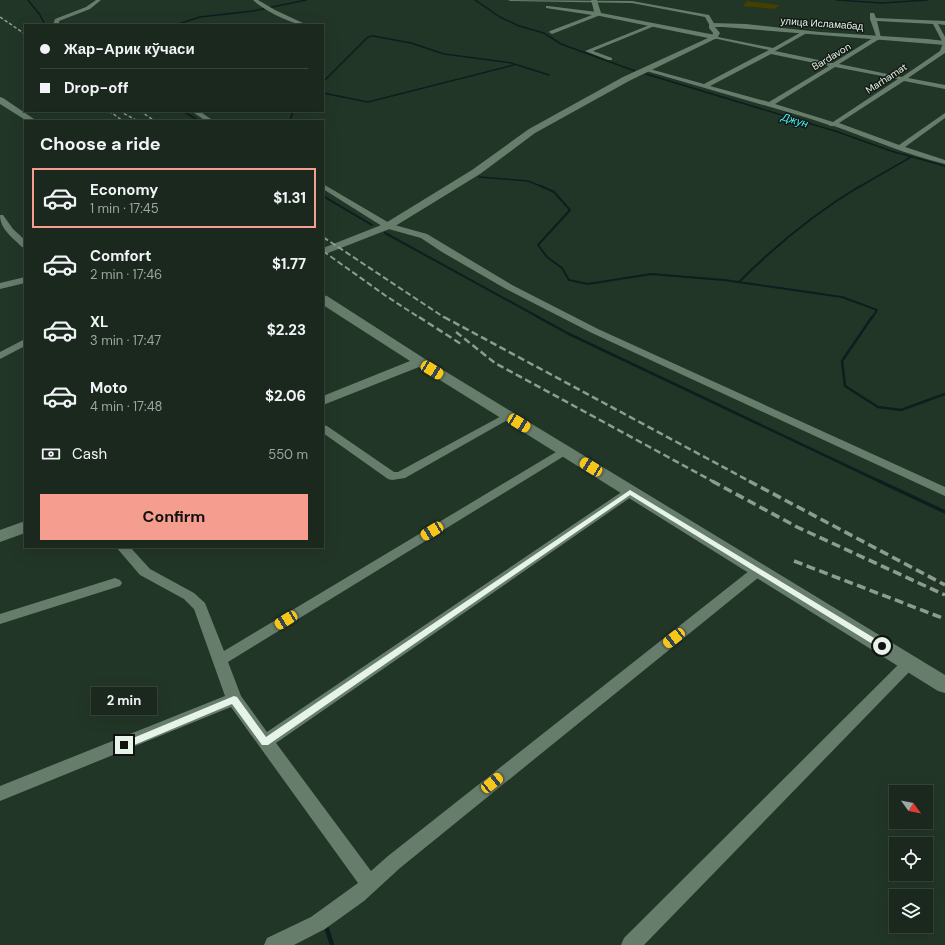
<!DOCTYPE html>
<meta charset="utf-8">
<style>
body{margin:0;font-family:"DM Sans",sans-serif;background:#233026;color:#f1f3f6;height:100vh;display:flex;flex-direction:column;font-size:15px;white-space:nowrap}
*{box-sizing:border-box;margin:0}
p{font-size:13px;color:#9fa6a4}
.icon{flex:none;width:22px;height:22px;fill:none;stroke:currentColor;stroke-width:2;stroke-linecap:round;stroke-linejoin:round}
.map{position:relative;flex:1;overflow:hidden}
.side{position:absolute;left:24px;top:120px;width:300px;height:428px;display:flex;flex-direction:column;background:#1a281d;border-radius:0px;box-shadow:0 4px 16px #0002,0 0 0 1px #38443b}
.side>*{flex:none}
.banner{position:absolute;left:24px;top:24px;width:300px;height:88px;border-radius:0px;box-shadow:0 4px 16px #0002,0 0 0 1px #38443b;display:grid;align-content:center;height:88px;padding:0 16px;background:#1a281d}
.needle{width:26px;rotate:123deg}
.tools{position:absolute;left:889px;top:785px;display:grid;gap:8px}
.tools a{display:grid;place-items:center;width:44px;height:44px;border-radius:0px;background:#1a281d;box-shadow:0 4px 16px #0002,0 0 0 1px #38443b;font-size:20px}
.end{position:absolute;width:18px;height:18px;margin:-9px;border:5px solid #e6f3e9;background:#111;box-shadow:0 0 0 2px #111}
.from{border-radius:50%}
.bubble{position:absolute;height:28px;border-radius:0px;background:#1a281d;box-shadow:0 4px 16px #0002,0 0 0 1px #38443b;font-size:13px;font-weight:700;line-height:28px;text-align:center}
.car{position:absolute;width:12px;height:24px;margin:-12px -6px;border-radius:5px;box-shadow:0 0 3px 1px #0007;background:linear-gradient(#f5c518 24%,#345 0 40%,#f5c518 0 76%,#345 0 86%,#f5c518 0)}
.banner b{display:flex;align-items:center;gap:14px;height:38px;font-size:15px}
.banner b+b{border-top:1px solid #38443b}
.banner i{width:10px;height:10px;background:#f1f3f6}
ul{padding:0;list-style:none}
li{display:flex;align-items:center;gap:12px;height:60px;margin:0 8px 6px;padding:0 8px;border:2px solid transparent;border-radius:0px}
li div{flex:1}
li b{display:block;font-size:15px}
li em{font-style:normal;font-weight:700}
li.active{border-color:#f59d8f}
li>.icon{width:36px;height:36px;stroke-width:1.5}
h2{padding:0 16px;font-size:18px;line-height:48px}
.pay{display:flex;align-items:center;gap:10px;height:44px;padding:0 16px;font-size:15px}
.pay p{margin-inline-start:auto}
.button{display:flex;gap:8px;margin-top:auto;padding:8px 16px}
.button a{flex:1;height:46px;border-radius:0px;background:#f59d8f;color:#111;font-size:16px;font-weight:700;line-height:46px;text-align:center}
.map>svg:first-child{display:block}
</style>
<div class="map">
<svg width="945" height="945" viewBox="0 0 945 945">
<rect width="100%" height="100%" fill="#223627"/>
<path fill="#453f00" d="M747,1L779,5L775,9L743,6Z"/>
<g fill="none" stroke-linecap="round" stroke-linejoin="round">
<g stroke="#0e1d1e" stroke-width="1.5">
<path d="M28,0L40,15L45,25"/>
<path d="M475,0L500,17L519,26L544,33L561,44L635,71"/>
<path d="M837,0L882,3L927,0"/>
<path d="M175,25L200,17L253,11L306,0"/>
<path d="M646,74L838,132L891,151L945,166"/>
<path d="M323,82L368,37L373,36L411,43L444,54L511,63L549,75"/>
<path d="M323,93L368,102L514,65"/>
<path d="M183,111L199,121"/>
<path d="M290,121L293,111"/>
<path d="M479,177L528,181L543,187"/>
<path d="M859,187L911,157"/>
</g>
<g stroke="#0e1d1e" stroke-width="2">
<path d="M541,186L554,192L570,210L538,245L547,257L562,268L569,280L588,284L651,274L724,280L842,297L877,310L872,318"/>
<path d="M323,196L372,225"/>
<path d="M385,233L540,318"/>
<path d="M739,282C776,245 815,213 860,186"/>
</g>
<g stroke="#0e1d1e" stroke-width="2.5">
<path d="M538,317L569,334L881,482"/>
<path d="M872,317L842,361L845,386L878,407L901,410L945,394"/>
</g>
<path stroke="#0e1d1e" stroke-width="3.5" d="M879,481L945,512"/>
<path stroke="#0e1d1e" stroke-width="4.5" d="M327,929L332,945"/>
<g fill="#677d6c" fill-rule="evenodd">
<path d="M96,0H101L90,9L59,21V25H53L55,19L86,7Z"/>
<path d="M253,0H258L275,10L307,25C292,25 264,10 253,0Z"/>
<path d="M508,0L632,1L709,15L715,25L710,26L705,17L632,3L510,1Z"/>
<path d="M548,6L597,12L600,14L598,16L552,34L549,32L550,31L592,15L546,8V6Z"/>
<path d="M870,13H874L876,18L945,21V25L938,24L945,37V53L908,78L945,85V89L904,81L839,123L899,145L945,113V118L905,147L945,160V164C907,155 871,139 834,126H830L829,125L808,118L643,70L646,68L704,84L769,50L713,38V36L773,48L803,31L806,33L805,34L775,51L833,63L876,36L870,19ZM877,21L933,24L943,43L940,51L902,77L839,64L881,38ZM771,54L829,66L769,102L710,86ZM835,67L898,79L833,122L775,104Z"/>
<path d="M652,24L657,25L593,51L612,58V60H608L585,51Z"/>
<path d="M191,111H199L214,121H206Z"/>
<path d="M323,184L391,224L427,234L512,285L598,329L945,487V496L592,333L506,289L442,252L421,238L385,228L323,189Z"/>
<path d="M0,215H3L13,229L25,240V248L22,247C12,237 0,229 0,215Z"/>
<path d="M25,277V283L0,289V283Z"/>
<path d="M25,339V346L0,359V352Z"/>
<path d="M507,413L513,416L511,418L405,478L392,480L388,479L323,433V425L327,426L394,472H398Z"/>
<path d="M565,447L569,449L571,451L569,453L228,662L241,696L267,732L626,489H634L636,492L634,495L276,743L371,871L388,856L754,567L759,565L764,567L766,570L764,573L400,868L364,901L325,929L294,945H264L267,938L311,917L358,883L231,707L0,801V786L225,696L194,609L184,599L140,575L116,547H130L150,569L194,593L205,603L224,651L561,449Z"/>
<path d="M115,578L120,580L122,583L120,586L0,624V614Z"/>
<path d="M909,657L914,659L916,663L914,667L644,945H621L624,938L904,659Z"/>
</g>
<path fill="#677d6c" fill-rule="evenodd" d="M712,23L746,24L820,32L927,39L945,41V45L723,27H715L720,33L717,38L715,39L712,37L713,33L709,28V25Z"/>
<g fill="#677d6c" fill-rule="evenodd">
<path d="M591,0H597L601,13L715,35L719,37L629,81L535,133L480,174L392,228L323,255V248L384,224L472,170L529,129L623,77L708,38L595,15Z"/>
<path d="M0,97L3,98L37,121H27L0,104Z"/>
<path d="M323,295L327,296L425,359L945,675V693L938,691L419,367L323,405V396L410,361L323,305Z"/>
<path d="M25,521V533L0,542V530Z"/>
</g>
<g stroke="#8c9c90" stroke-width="1.5" stroke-dasharray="3.5 2" stroke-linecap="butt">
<path d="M0,17L25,34"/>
<path d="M109,111L123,121"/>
<path d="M119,111L138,121"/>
<path d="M140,111L155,121"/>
</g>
<g stroke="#8c9c90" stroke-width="2" stroke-dasharray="6 3" stroke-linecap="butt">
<path d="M323,237L445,318"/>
<path d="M323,251L386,296L420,318"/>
</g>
<g stroke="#8c9c90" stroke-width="2.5" stroke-dasharray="7 3.5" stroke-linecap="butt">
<path d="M419,317L461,344"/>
<path d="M444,317L751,482"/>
<path d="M456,332L495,363L714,482"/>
</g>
<g stroke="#8c9c90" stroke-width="3.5" stroke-dasharray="9 4.5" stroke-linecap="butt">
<path d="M712,481L797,527L945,595"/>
<path d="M749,481L945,585"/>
<path d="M794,561L945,619"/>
</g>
</g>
<path fill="#e6f3e9" d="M630,490L884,644V648H879L630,495L268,745H262L232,704L127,748H121L119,745L121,743L234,696L237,697L266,737Z"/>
<g text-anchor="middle" stroke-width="3" stroke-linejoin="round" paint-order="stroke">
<g font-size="10" fill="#e6f3e9" stroke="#121b14">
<text transform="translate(822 23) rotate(4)" y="4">улица Исламабад</text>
<text transform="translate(831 56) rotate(-31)" y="4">Bardavon</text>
<text transform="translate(886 78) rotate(-33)" y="4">Marhamat</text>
</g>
<g font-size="11" font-style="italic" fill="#45ecf8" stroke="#121b14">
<text transform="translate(795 120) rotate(17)" y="4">Джун</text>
</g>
</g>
</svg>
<div class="tools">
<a><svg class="needle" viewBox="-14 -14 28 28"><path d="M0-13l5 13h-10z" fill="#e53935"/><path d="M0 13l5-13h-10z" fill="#9fa6a4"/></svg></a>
<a><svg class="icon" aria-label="locate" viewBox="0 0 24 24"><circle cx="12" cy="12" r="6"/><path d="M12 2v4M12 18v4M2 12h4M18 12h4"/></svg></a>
<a><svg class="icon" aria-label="layers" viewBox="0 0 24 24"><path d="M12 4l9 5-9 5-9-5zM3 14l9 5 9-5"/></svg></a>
</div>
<i class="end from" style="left:882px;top:646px"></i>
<i class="end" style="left:124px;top:745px"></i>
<div class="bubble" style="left:91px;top:687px;width:66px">2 min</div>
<i class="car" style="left:432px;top:370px;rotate:121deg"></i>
<i class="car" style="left:519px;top:423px;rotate:121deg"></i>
<i class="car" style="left:591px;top:467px;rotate:302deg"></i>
<i class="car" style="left:432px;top:531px;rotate:239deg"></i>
<i class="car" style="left:286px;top:620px;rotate:239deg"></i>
<i class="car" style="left:674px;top:638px;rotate:232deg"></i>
<i class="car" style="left:492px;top:783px;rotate:51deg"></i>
<div class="banner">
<b><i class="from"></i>Жар-Арик кўчаси</b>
<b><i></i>Drop-off</b>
</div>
<section class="side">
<h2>Choose a ride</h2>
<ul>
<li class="active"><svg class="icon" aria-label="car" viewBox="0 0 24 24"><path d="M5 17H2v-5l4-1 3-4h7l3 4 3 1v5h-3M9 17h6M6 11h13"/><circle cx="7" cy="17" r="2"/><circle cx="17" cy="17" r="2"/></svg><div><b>Economy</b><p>1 min · 17:45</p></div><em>$1.31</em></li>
<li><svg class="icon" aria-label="car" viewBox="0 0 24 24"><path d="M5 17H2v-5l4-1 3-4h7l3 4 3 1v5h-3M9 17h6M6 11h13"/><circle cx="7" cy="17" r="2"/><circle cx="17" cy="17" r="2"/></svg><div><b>Comfort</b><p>2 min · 17:46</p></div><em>$1.77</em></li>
<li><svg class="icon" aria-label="car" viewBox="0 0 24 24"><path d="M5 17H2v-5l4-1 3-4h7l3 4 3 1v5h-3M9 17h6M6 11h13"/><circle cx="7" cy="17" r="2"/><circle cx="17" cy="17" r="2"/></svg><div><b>XL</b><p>3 min · 17:47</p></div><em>$2.23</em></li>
<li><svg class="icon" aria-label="car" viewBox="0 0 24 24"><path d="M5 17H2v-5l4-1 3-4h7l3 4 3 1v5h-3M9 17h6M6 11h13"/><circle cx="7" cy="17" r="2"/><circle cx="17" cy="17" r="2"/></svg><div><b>Moto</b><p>4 min · 17:48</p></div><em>$2.06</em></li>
</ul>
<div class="pay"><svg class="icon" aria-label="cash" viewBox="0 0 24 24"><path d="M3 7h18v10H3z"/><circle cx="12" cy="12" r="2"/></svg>Cash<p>550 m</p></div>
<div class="button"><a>Confirm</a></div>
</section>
</div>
